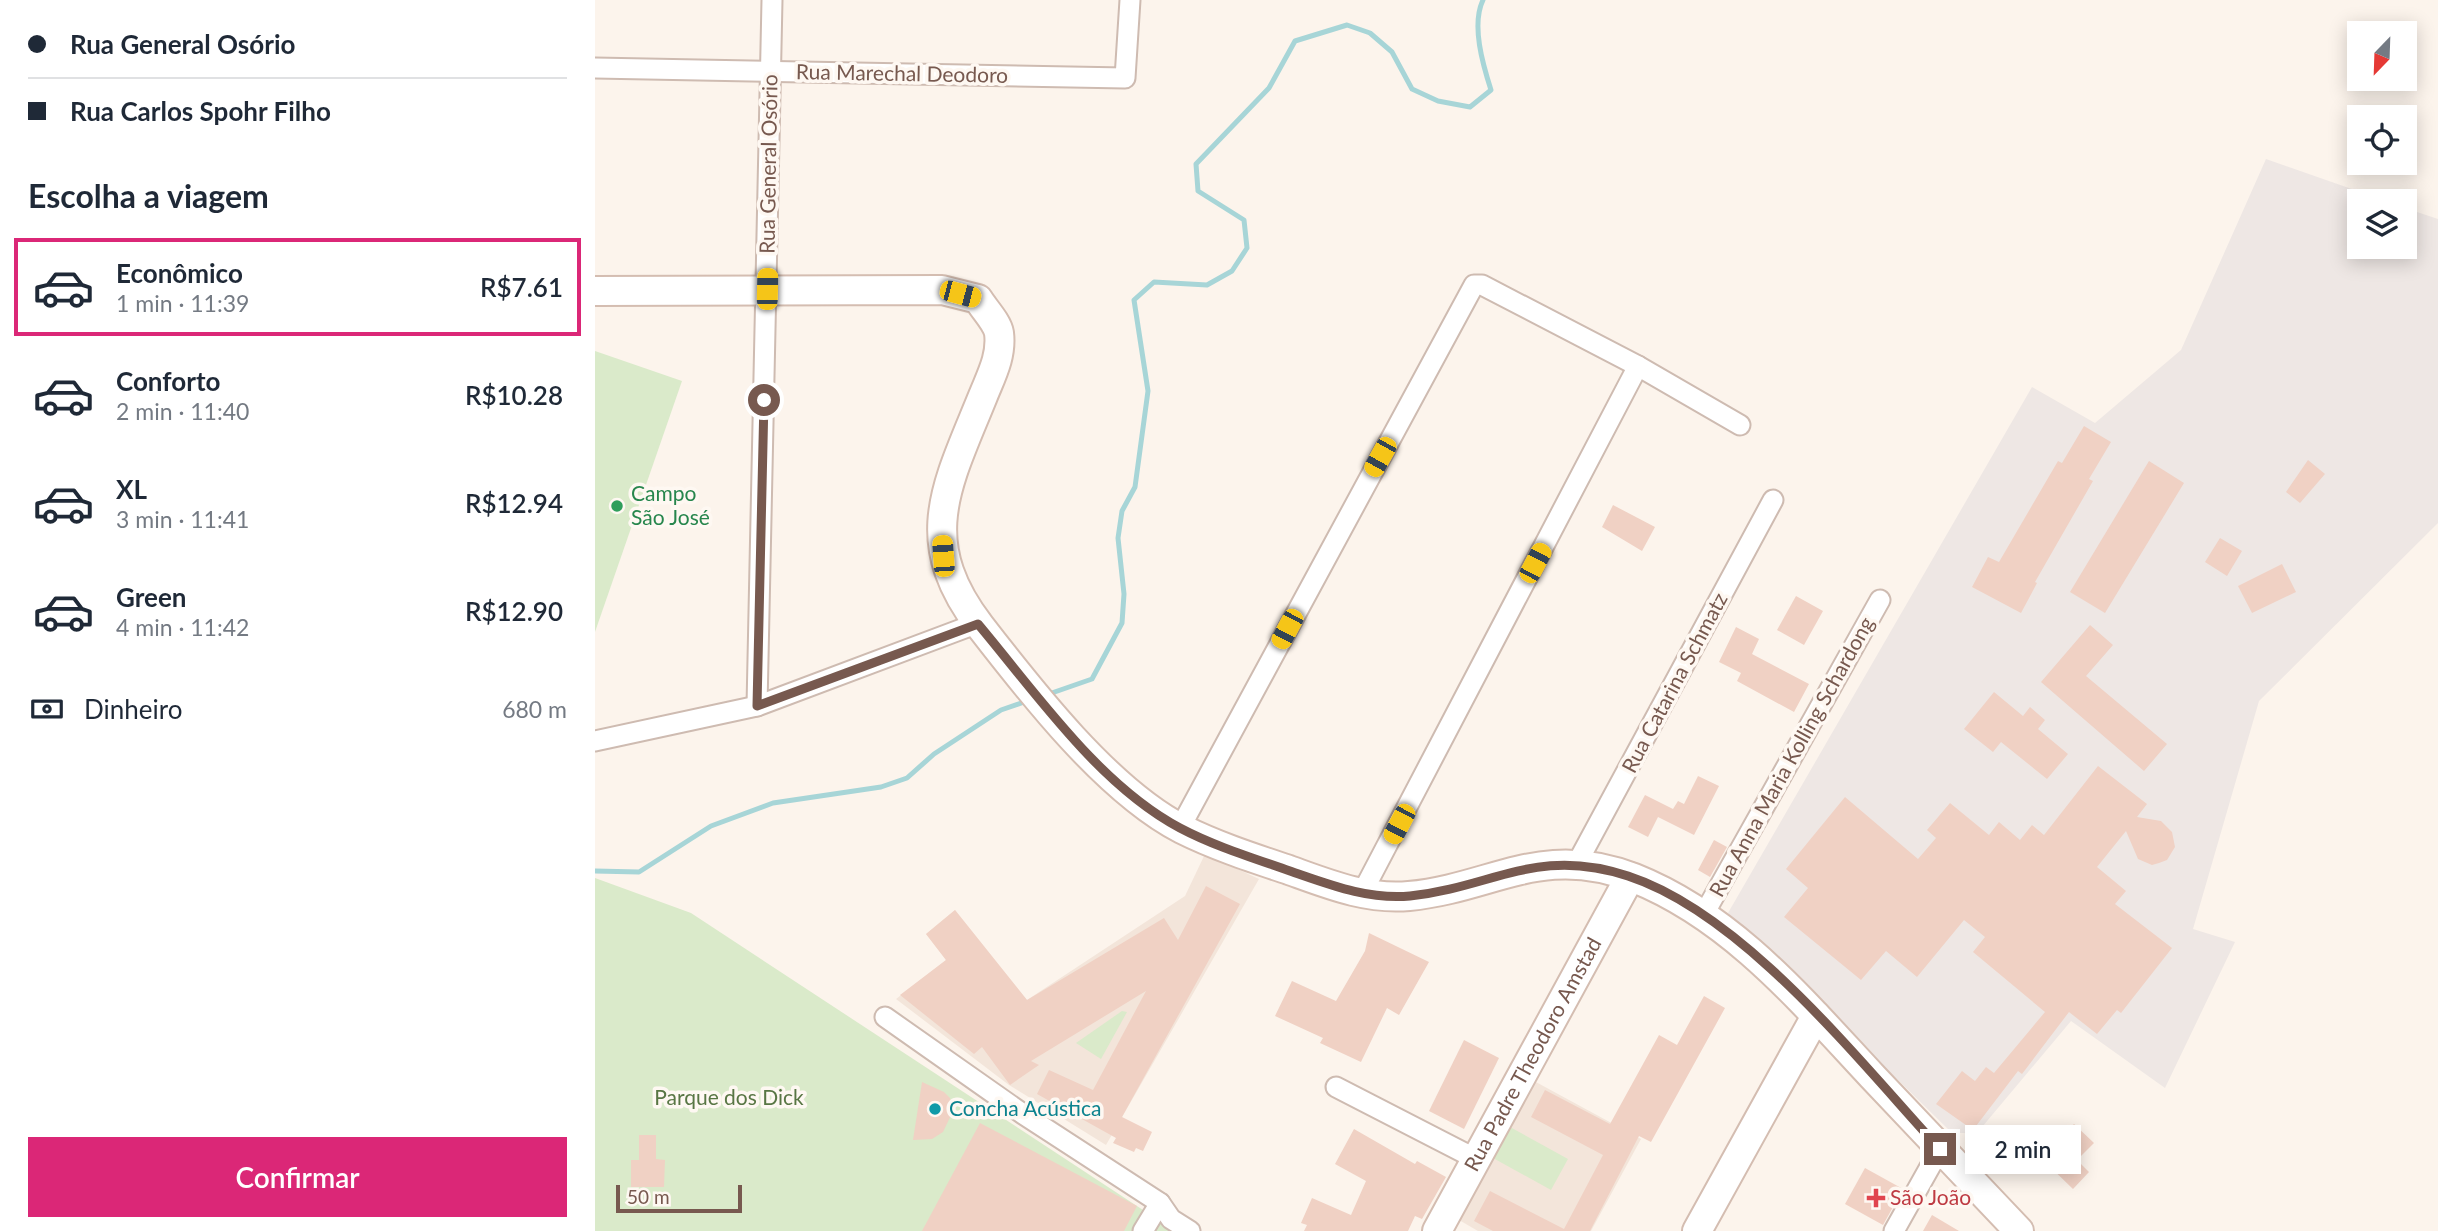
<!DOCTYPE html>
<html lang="pt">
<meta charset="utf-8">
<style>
body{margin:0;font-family:Lato,sans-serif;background:#f6f6f7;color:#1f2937;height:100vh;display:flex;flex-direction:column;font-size:26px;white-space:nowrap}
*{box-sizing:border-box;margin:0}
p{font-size:23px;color:#747a83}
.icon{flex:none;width:38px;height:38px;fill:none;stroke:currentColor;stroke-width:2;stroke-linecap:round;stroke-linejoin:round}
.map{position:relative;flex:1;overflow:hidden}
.panel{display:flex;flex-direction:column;background:#fff;width:595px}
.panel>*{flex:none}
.guide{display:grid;align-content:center;height:154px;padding:0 28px;background:#fff}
.needle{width:46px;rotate:203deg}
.fabs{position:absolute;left:1752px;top:21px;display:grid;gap:14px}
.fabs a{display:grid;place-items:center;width:70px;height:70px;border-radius:0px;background:#fff;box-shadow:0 4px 18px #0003;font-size:35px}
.scale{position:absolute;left:21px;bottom:18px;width:126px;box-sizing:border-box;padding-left:7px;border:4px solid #77594f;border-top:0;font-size:19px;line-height:24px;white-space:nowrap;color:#77594f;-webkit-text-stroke:5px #fef8f2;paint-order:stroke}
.end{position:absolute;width:32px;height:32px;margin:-16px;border:9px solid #77594f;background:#fff;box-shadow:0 0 0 4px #fff}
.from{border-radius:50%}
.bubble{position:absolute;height:49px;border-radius:0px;background:#fff;box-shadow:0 4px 18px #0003;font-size:23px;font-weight:600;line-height:49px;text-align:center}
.car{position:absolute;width:21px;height:42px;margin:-21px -10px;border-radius:9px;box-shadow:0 0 5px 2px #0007;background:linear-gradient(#f5c518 24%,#345 0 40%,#f5c518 0 76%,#345 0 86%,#f5c518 0)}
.guide b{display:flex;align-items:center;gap:24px;height:66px;font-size:26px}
.guide b+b{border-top:2px solid #e0e1e3}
.guide i{width:18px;height:18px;background:#1f2937}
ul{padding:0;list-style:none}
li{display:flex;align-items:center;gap:21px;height:98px;margin:0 14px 10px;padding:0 14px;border:4px solid transparent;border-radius:0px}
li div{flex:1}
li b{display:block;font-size:26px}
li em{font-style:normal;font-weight:600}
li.selected{border-color:#db2777}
li>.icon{width:63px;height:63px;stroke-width:1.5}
h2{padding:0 28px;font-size:32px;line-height:84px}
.pay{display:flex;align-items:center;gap:18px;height:77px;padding:0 28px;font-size:26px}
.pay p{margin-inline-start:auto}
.cta{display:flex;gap:14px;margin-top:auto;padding:14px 28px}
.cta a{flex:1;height:80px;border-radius:0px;background:#db2777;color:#fff;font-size:28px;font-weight:600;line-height:80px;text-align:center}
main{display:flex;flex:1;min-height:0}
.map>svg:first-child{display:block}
</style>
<main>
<section class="panel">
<div class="guide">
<b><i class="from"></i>Rua General Osório</b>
<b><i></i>Rua Carlos Spohr Filho</b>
</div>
<h2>Escolha a viagem</h2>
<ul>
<li class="selected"><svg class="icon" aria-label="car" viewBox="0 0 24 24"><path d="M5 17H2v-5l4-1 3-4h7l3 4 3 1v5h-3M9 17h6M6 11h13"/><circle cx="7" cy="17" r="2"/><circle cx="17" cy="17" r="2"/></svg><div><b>Econômico</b><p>1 min · 11:39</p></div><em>R$7.61</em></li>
<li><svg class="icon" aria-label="car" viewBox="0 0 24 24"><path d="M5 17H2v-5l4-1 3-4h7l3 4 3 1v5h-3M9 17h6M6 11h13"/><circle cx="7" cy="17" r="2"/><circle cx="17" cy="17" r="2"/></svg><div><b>Conforto</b><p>2 min · 11:40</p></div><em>R$10.28</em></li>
<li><svg class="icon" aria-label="car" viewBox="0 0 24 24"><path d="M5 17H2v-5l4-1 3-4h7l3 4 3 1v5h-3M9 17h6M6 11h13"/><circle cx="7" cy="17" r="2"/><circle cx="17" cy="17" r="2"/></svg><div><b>XL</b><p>3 min · 11:41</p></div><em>R$12.94</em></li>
<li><svg class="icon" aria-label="car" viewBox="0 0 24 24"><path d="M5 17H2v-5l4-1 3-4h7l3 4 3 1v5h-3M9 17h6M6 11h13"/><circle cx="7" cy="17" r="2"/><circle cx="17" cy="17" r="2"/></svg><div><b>Green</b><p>4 min · 11:42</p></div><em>R$12.90</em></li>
</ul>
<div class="pay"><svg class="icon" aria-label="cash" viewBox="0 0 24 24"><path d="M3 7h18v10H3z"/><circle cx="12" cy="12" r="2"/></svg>Dinheiro<p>680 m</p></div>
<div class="cta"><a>Confirmar</a></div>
</section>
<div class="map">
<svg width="1843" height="1231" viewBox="0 0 1843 1231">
<rect width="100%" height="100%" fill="#fcf4ec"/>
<g fill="#f3e5da">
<path d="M610,854L664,879L511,1145L414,1085L301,999L351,960L331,934L360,910L432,1000L590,896Z"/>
<path d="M939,1081L1046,1139L996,1231H883L864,1220Z"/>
</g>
<path fill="#eee7e4" d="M1671,159L1791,201H1764V247H1810V208L1843,219V523L1664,701L1598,929L1640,942L1570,1088L1476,1021L1382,1133H1357L1133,913L1437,387L1500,423L1586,350Z"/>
<g fill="#daeaca">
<path d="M0,351L87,381L0,632Z"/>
<path d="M0,878L96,913L580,1231H0Z"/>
<path d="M527,1011L532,1012L506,1059L481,1043Z"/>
<path d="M915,1127L973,1159L956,1190L898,1158Z"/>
</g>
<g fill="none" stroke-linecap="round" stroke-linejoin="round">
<g stroke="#a7d5d7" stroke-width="5">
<path d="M451,695L497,679L527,623L529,594L523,538L527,511L540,487L553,391L539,300L559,282L612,285L637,271L652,248L649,220L603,191L601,164L674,88L700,41L752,25L775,33L797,52L817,89L843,101L875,107L896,90C888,65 876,25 888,0"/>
<path d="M0,871L44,872L116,826L178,803L286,787L312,778L339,754L406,710L432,701"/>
</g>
</g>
<g fill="#f0d1c4">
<path d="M1489,426L1516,442L1494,479L1498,481L1440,582L1442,583L1426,613L1377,587L1393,557L1404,562L1463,461L1467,463Z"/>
<path d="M1713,460L1730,474L1705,503L1691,492Z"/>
<path d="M1554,461L1589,483L1510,613L1475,592Z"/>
<path d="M1018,505L1060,527L1047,551L1007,527Z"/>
<path d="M1625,538L1647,551L1632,576L1610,562Z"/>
<path d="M1687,564L1701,592L1657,613L1643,586Z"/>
<path d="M1201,596L1228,611L1209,645L1182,630Z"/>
<path d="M1495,625L1518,645L1491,676L1572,744L1549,771L1446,682Z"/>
<path d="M1141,627L1164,639L1157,654L1214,684L1199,712L1142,681L1146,673L1124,662Z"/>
<path d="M1399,692L1428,716L1435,707L1450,720L1443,729L1473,754L1452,779L1406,742L1398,752L1369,729Z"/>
<path d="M1503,766L1552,804L1542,817L1566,821L1577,832L1580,847L1572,860L1564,863L1557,865L1543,859L1531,831L1502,867L1531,891L1520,904L1577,948L1526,1013L1522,1010L1502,1034L1474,1012L1427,1074L1423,1071L1378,1130L1341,1104L1367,1071L1380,1081L1391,1067L1399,1073L1450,1012L1378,952L1390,937L1369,920L1322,977L1291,951L1266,980L1189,917L1213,888L1191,869L1250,797L1323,859L1341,838L1332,830L1355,803L1394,835L1404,822L1425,840L1437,825L1449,835Z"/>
<path d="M1103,776L1124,786L1099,835L1063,817L1053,837L1033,827L1050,795L1078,809L1083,801L1089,804Z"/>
<path d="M1119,840L1132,847L1115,877L1103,870Z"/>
<path d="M611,886L645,904L527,1117L557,1132L548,1151L541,1148L539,1152L518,1143L521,1138L442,1094L454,1070L498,1090L551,991L436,1061L444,1065L415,1085L387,1047L379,1054L305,995L351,960L331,934L360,910L432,1000L569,918L583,940Z"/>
<path d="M774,933L834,962L804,1015L792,1008L766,1062L725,1043L728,1038L680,1016L697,981L741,1001L770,951Z"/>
<path d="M1109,996L1130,1008L1056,1142L1044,1136L995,1231H898L879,1221L895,1191L969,1229L1008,1155L936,1117L950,1090L1015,1124L1064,1035L1082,1045Z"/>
<path d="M869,1040L904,1058L869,1129L834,1111Z"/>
<path d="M327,1082L349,1092L355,1098L358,1111L348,1132L337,1139L318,1140Z"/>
<path d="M385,1123L542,1206L529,1231H327Z"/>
<path d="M1479,1124L1499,1143L1482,1160L1494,1172L1478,1189L1446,1158Z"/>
<path d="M759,1129L820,1164L822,1161L851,1177L827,1219L820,1216L813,1231H709L712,1225L706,1223L717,1198L756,1215L771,1181L740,1164Z"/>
<path d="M44,1135H61V1159L70,1160L69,1187H36V1160H44Z"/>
<path d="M1270,1168L1308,1189L1288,1225L1250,1204Z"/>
<path d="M1337,1215L1364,1231H1328Z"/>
</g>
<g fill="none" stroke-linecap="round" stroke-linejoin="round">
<g stroke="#cebbb1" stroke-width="23">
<g id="street">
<path d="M0,68L530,78L535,0"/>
<path d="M162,706L177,0"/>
<path d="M0,741L162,706L383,623"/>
<path d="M585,828L879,285H887L1043,366L1145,425"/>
<path d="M981,865L1178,500"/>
<path d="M767,893L1043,366"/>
<path d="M1109,914L1285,600"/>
<path d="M290,1017L428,1114L565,1203L576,1219L595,1231"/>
<path d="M741,1087L881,1159"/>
<path d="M548,1231L565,1203"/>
<path d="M1299,1231L1345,1149"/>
</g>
</g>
<g stroke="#d4bdb1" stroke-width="32">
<g id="secondary">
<path d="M0,291L347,290L383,299C389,309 402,322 404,333C407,356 396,376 388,396C352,485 319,540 385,626C436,692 513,791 587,829C621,846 658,858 694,870C733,884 772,900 814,896C898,888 947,842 1039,878C1137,917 1206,1000 1277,1076C1326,1128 1375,1179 1424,1231"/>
<path id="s1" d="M842,1231L1035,877"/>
<path d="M1102,1231L1221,1016"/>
</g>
</g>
<use href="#street" stroke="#fff" stroke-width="19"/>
<use href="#secondary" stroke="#fff" stroke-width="28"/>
</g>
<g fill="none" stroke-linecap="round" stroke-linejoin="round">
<path stroke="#77594f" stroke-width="9" d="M169,400L162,706L383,624C441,693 504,785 585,828C619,846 658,858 695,871C733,884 773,900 815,896C899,887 942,846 1033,876C1149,914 1263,1060 1345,1149"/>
</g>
<circle fill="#2e9e5b" stroke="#fef8f2" stroke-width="2.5" cx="22" cy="506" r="7"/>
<circle fill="#0f9aa8" stroke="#fef8f2" stroke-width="2.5" cx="340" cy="1109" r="7"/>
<path fill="#e0444e" stroke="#fef8f2" stroke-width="2.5" d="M1277.5 1187.5h7v7h7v7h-7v7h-7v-7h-7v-7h7z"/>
<g text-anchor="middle" stroke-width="7" stroke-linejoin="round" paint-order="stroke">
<g font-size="21" fill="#77594f" stroke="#fef8f2">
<text transform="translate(307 74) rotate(1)" y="7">Rua Marechal Deodoro</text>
<text transform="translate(174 164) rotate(-89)" y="7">Rua General Osório</text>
<text transform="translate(1080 683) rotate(-62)" y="7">Rua Catarina Schmatz</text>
<text transform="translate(1197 757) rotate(-61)" y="7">Rua Anna Maria Kolling Schardong</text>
<text dy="7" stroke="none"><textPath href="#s1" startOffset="201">Rua Padre Theodoro Amstad</textPath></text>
</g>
<g font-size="21" fill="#27864d" stroke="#fef8f2" text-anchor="start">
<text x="36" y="501">Campo<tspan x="36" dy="24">São José</tspan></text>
</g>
<g font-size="21" fill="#587644" stroke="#fef8f2">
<text x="134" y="1105">Parque dos Dick</text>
</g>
<g font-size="21" fill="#0d838f" stroke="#fef8f2" text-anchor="start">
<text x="354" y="1116">Concha Acústica</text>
</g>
<g font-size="21" fill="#be3a42" stroke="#fef8f2" text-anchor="start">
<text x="1295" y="1205">São João</text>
</g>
</g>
</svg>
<div class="fabs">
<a><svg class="needle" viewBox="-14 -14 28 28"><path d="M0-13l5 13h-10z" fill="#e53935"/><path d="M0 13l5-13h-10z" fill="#747a83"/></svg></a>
<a><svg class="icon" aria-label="locate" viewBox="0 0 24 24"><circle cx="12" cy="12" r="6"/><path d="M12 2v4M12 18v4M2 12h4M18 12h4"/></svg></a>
<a><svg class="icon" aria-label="layers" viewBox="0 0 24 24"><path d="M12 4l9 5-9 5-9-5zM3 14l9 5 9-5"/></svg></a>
</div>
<div class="scale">50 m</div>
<i class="end from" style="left:169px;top:400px"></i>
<i class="end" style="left:1345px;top:1149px"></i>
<div class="bubble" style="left:1370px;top:1125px;width:116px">2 min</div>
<i class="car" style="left:172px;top:289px;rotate:1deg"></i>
<i class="car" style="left:365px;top:294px;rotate:105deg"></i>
<i class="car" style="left:785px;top:457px;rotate:209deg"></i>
<i class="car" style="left:348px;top:556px;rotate:356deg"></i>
<i class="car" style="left:940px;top:563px;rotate:28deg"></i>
<i class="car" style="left:692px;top:629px;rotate:208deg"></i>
<i class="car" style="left:804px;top:824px;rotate:208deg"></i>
</div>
</main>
